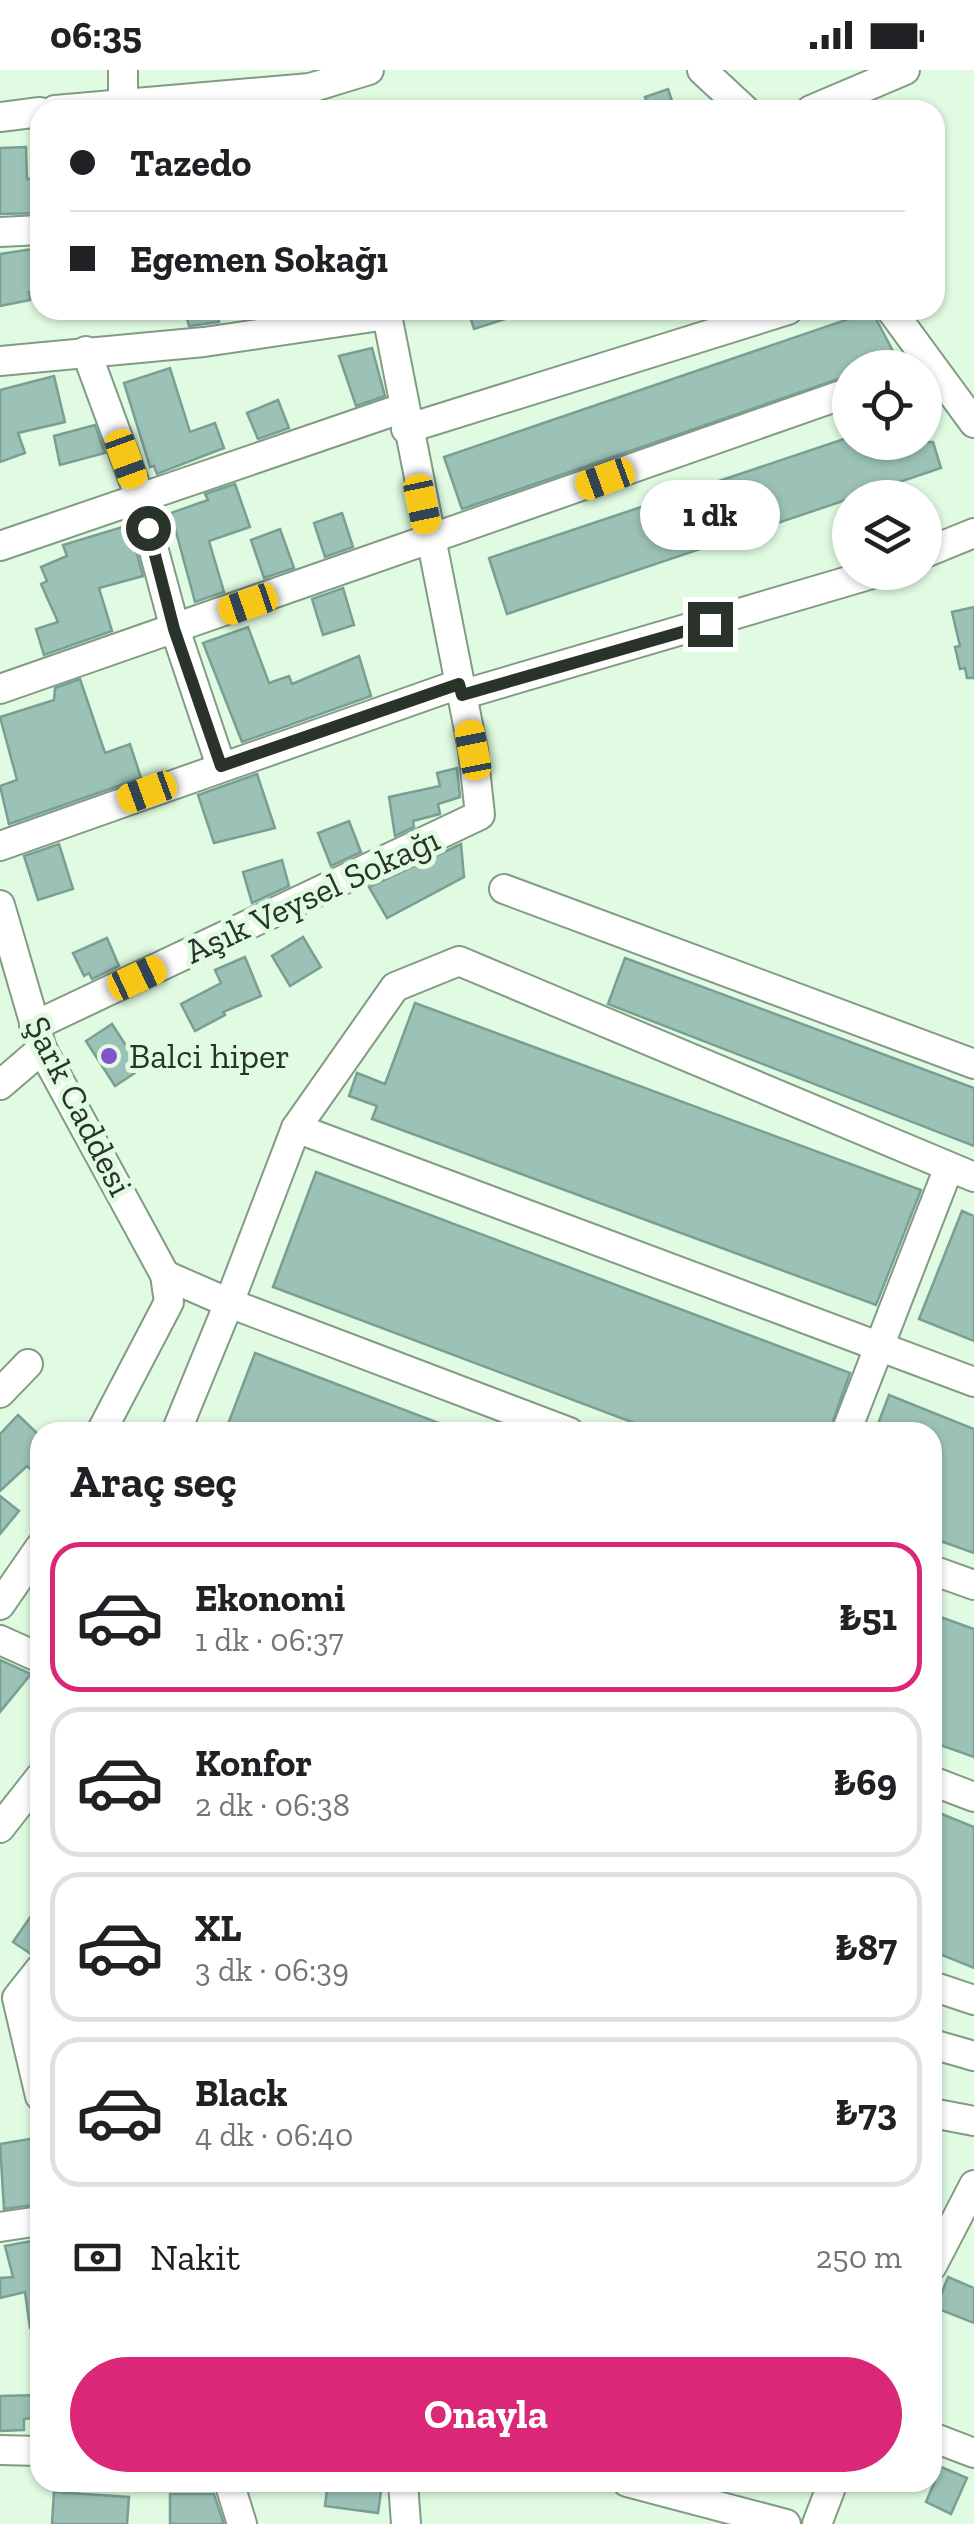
<!DOCTYPE html>
<html lang="tr">
<meta charset="utf-8">
<style>
body{margin:0;font-family:"Zilla Slab",serif;background:#f2f2f2;color:#202124;height:100vh;display:flex;flex-direction:column;font-size:38px;white-space:nowrap}
*{box-sizing:border-box;margin:0}
p{font-size:32px;color:#757577}
.icon{flex:none;width:55px;height:55px;fill:none;stroke:currentColor;stroke-width:2;stroke-linecap:round;stroke-linejoin:round}
.map{position:relative;flex:1;overflow:hidden}
.panel{position:absolute;left:30px;top:1352px;width:912px;height:1070px;display:flex;flex-direction:column;background:#fff;border-radius:30px;box-shadow:0 2px 8px #0004}
.panel>*{flex:none}
.guide{position:absolute;left:30px;top:30px;width:915px;height:220px;border-radius:30px;box-shadow:0 2px 8px #0004;display:grid;align-content:center;height:220px;padding:0 40px;background:#fff}
.buttons{position:absolute;left:832px;top:280px;display:grid;gap:20px}
.buttons a{display:grid;place-items:center;width:110px;height:110px;border-radius:50%;background:#fff;box-shadow:0 2px 8px #0004;font-size:50px}
.end{position:absolute;width:45px;height:45px;margin:-22px;border:12px solid #29332a;background:#fff;box-shadow:0 0 0 5px #fff}
.from{border-radius:50%}
.bubble{position:absolute;height:70px;border-radius:35px;background:#fff;box-shadow:0 2px 8px #0004;font-size:32px;font-weight:700;line-height:70px;text-align:center}
.car{position:absolute;width:30px;height:60px;margin:-30px -15px;border-radius:12px;box-shadow:0 0 8px 2px #0007;background:linear-gradient(#f5c518 24%,#345 0 40%,#f5c518 0 76%,#345 0 86%,#f5c518 0)}
.guide b{display:flex;align-items:center;gap:35px;height:95px;font-size:38px}
.guide b+b{border-top:2px solid #e0e0e0}
.guide i{width:25px;height:25px;background:#202124}
ul{padding:0;list-style:none}
li{display:flex;align-items:center;gap:30px;height:150px;margin:0 20px 15px;padding:0 20px;border:5px solid #e0e0e0;border-radius:30px}
li div{flex:1}
li b{display:block;font-size:38px}
li em{font-style:normal;font-weight:700}
li.active{border-color:#db2777}
li>.icon{width:90px;height:90px;stroke-width:1.5}
h2{padding:0 40px;font-size:45px;line-height:120px}
.pay{display:flex;align-items:center;gap:25px;height:110px;padding:0 40px;font-size:38px}
.pay p{margin-inline-start:auto}
.cta{display:flex;gap:20px;margin-top:auto;padding:20px 40px}
.cta a{flex:1;height:115px;border-radius:60px;background:#db2777;color:#fff;font-size:40px;font-weight:700;line-height:115px;text-align:center}
.status{display:flex;justify-content:space-between;align-items:center;height:70px;padding:0 50px;background:#fff;direction:ltr}
.status svg{height:28px;fill:currentColor}
.map>svg:first-child{display:block}
</style>
<div class="status"><b>06:35</b><svg viewBox="0 0 49 12"><path d="M0 12V9h3v3zM5 12V6h3v6zM10 12V3h3v9zM15 12V0h3v12zM26 1h20v11H26zM47 4h2v5h-2z"/></svg></div>
<div class="map">
<svg width="974" height="2454" viewBox="0 0 974 2454">
<rect width="100%" height="100%" fill="#e0fbe1"/>
<g fill="#9cc2b8" stroke="#799f94" stroke-width="2.5">
<path d="M668,19L675,40H649L645,27Z"/>
<path d="M26,77L27,109L37,108L40,143L0,144V78Z"/>
<path d="M40,178V220L29,222L30,230L0,236V184Z"/>
<path d="M185,240H216L219,252L189,256Z"/>
<path d="M468,240H523L524,243L474,259Z"/>
<path d="M872,241L898,291L878,298H850V305L462,439L444,387Z"/>
<path d="M372,278L385,326L356,336L339,286Z"/>
<path d="M170,298L190,362L215,353L224,378L157,404L154,396L150,397L124,313Z"/>
<path d="M54,306L65,352L18,363L25,383L0,392V320Z"/>
<path d="M278,330L289,358L258,369L247,343Z"/>
<path d="M95,355L105,383L60,395L54,366Z"/>
<path d="M850,367V372H933L941,398L507,544L489,488Z"/>
<path d="M235,414L250,457L209,471L224,522L195,532L171,443L208,430L205,424Z"/>
<path d="M342,443L353,477L325,487L314,453Z"/>
<path d="M129,455L143,506L99,518L112,561L44,585L36,559L58,552L41,514L47,511L41,497L67,486L63,475Z"/>
<path d="M280,459L294,498L264,508L251,470Z"/>
<path d="M343,518L354,555L323,565L312,529Z"/>
<path d="M974,537V608H967L965,598L960,599L955,577L960,576L952,542Z"/>
<path d="M248,557L269,613L289,606L292,614L359,586L371,626L242,672L203,573Z"/>
<path d="M80,609L105,683L130,674L141,708L9,754L0,716L17,710L0,647L54,630L55,618Z"/>
<path d="M457,698L460,727L438,734L440,744L413,751L414,757L395,766L389,727L440,716L437,703Z"/>
<path d="M257,704L275,758L214,773L198,725Z"/>
<path d="M349,751L361,782L331,796L318,763Z"/>
<path d="M59,774L73,819L38,830L24,786Z"/>
<path d="M461,774L464,807L387,848L369,817Z"/>
<path d="M282,790L289,816L252,833L243,802Z"/>
<path d="M303,867L321,897L290,916L272,886Z"/>
<path d="M107,868L119,896L92,909L89,903L84,906L73,883Z"/>
<path d="M245,887L261,926L223,942L225,945L195,961L181,934L221,913L215,900Z"/>
<path d="M625,888L974,1018V1076L608,934Z"/>
<path d="M415,933L921,1120L876,1235L372,1049L377,1036L349,1026L357,1003L385,1014Z"/>
<path d="M112,954L141,999L115,1016L86,971Z"/>
<path d="M316,1102L850,1303L829,1362H658L273,1217Z"/>
<path d="M962,1141L974,1146V1271L919,1249Z"/>
<path d="M255,1283L460,1361V1362H225Z"/>
<path d="M889,1325L974,1359V1483L932,1468V1362H875Z"/>
<path d="M18,1345L40,1366V1408L27,1396L0,1421V1364Z"/>
<path d="M0,1426L19,1441L0,1464Z"/>
<path d="M932,1544L974,1559V1687L932,1672Z"/>
<path d="M0,1590L31,1604L0,1642Z"/>
<path d="M932,1740L974,1757V1898L932,1881Z"/>
<path d="M40,1833V1882L31,1884L13,1872Z"/>
<path d="M36,2068L40,2134L4,2139L0,2074Z"/>
<path d="M37,2170L40,2257L30,2258L25,2222L0,2228V2208L13,2207L5,2176Z"/>
<path d="M948,2207L974,2218V2253L936,2238Z"/>
<path d="M40,2325V2347L24,2349V2360L0,2361V2326Z"/>
<path d="M941,2397L967,2408L951,2444L926,2432Z"/>
<path d="M328,2412L382,2414L378,2443L325,2436Z"/>
<path d="M54,2422L129,2427L127,2454H52Z"/>
<path d="M170,2424H214L224,2454H170Z"/>
</g>
<g fill="none" stroke-linecap="round" stroke-linejoin="round">
<g stroke="#829b83" stroke-width="32">
<g id="minor">
<path d="M702,0L745,40"/>
<path d="M123,32V0"/>
<path d="M55,40L310,18L369,0"/>
<path d="M811,40L905,0"/>
<path d="M0,47L40,42"/>
<path d="M0,162L40,160"/>
<path d="M891,240L974,353"/>
<path d="M86,281L139,425L175,559L221,696"/>
<path d="M0,291L204,272L387,245"/>
<path d="M406,359L788,240"/>
<path d="M0,476L403,338"/>
<path d="M925,483L974,463"/>
<path d="M0,619L850,322"/>
<path d="M461,625L879,502"/>
<path d="M0,776L459,614"/>
<path d="M504,819L974,994"/>
<path d="M0,835L42,979L165,1205L169,1232L101,1362"/>
<path d="M34,956L480,745L473,680L386,240"/>
<path d="M0,1015L42,979"/>
<path d="M296,1058L974,1312"/>
<path d="M165,1205L229,1233L296,1058L395,917L459,891L974,1107"/>
<path d="M0,1323L28,1294"/>
<path d="M176,1362L229,1233L569,1362"/>
<path d="M846,1362L949,1097"/>
<path d="M932,1500L974,1515"/>
<path d="M0,1535L40,1477"/>
<path d="M0,1570L40,1588"/>
<path d="M932,1711L974,1727"/>
<path d="M0,1758L40,1707"/>
<path d="M40,1899L17,1928L40,2026"/>
<path d="M932,1916L974,1930"/>
<path d="M932,1974L974,1986"/>
<path d="M932,2043L974,2051"/>
<path d="M0,2157L40,2151"/>
<path d="M932,2196L974,2115"/>
<path d="M932,2367L974,2383"/>
<path d="M0,2380L40,2381"/>
<path d="M229,2412L242,2454"/>
<path d="M403,2412L406,2454"/>
<path d="M627,2412L786,2454"/>
<path d="M817,2454L833,2412"/>
</g>
</g>
<use href="#minor" stroke="#fff" stroke-width="28"/>
</g>
<g fill="none" stroke-linecap="round" stroke-linejoin="round">
<path stroke="#29332a" stroke-width="12" d="M148,458L174,559L221,696L459,614L462,625L710,554"/>
</g>
<circle fill="#8153cc" stroke="#e0fbe1" stroke-width="4" cx="109" cy="986" r="10"/>
<g text-anchor="middle" stroke-width="10" stroke-linejoin="round" paint-order="stroke">
<g font-size="35" fill="#29332a" stroke="#e0fbe1">
<text transform="translate(312 825) rotate(-25)" y="12">Aşık Veysel Sokağı</text>
<text transform="translate(79 1036) rotate(63)" y="12">Şark Caddesi</text>
</g>
<g font-size="35" fill="#29332a" stroke="#e0fbe1" text-anchor="start">
<text x="129" y="998">Balci hiper</text>
</g>
</g>
</svg>
<div class="buttons">
<a><svg class="icon" aria-label="locate" viewBox="0 0 24 24"><circle cx="12" cy="12" r="6"/><path d="M12 2v4M12 18v4M2 12h4M18 12h4"/></svg></a>
<a><svg class="icon" aria-label="layers" viewBox="0 0 24 24"><path d="M12 4l9 5-9 5-9-5zM3 14l9 5 9-5"/></svg></a>
</div>
<i class="end from" style="left:148px;top:458px"></i>
<i class="end" style="left:710px;top:554px"></i>
<div class="bubble" style="left:640px;top:410px;width:140px">1 dk</div>
<i class="car" style="left:126px;top:389px;rotate:160deg"></i>
<i class="car" style="left:605px;top:409px;rotate:250deg"></i>
<i class="car" style="left:422px;top:434px;rotate:168deg"></i>
<i class="car" style="left:248px;top:534px;rotate:251deg"></i>
<i class="car" style="left:473px;top:680px;rotate:349deg"></i>
<i class="car" style="left:147px;top:722px;rotate:250deg"></i>
<i class="car" style="left:137px;top:908px;rotate:65deg"></i>
<div class="guide">
<b><i class="from"></i>Tazedo</b>
<b><i></i>Egemen Sokağı</b>
</div>
<section class="panel">
<h2>Araç seç</h2>
<ul>
<li class="active"><svg class="icon" aria-label="car" viewBox="0 0 24 24"><path d="M5 17H2v-5l4-1 3-4h7l3 4 3 1v5h-3M9 17h6M6 11h13"/><circle cx="7" cy="17" r="2"/><circle cx="17" cy="17" r="2"/></svg><div><b>Ekonomi</b><p>1 dk · 06:37</p></div><em>₺51</em></li>
<li><svg class="icon" aria-label="car" viewBox="0 0 24 24"><path d="M5 17H2v-5l4-1 3-4h7l3 4 3 1v5h-3M9 17h6M6 11h13"/><circle cx="7" cy="17" r="2"/><circle cx="17" cy="17" r="2"/></svg><div><b>Konfor</b><p>2 dk · 06:38</p></div><em>₺69</em></li>
<li><svg class="icon" aria-label="car" viewBox="0 0 24 24"><path d="M5 17H2v-5l4-1 3-4h7l3 4 3 1v5h-3M9 17h6M6 11h13"/><circle cx="7" cy="17" r="2"/><circle cx="17" cy="17" r="2"/></svg><div><b>XL</b><p>3 dk · 06:39</p></div><em>₺87</em></li>
<li><svg class="icon" aria-label="car" viewBox="0 0 24 24"><path d="M5 17H2v-5l4-1 3-4h7l3 4 3 1v5h-3M9 17h6M6 11h13"/><circle cx="7" cy="17" r="2"/><circle cx="17" cy="17" r="2"/></svg><div><b>Black</b><p>4 dk · 06:40</p></div><em>₺73</em></li>
</ul>
<div class="pay"><svg class="icon" aria-label="cash" viewBox="0 0 24 24"><path d="M3 7h18v10H3z"/><circle cx="12" cy="12" r="2"/></svg>Nakit<p>250 m</p></div>
<div class="cta"><a>Onayla</a></div>
</section>
</div>
